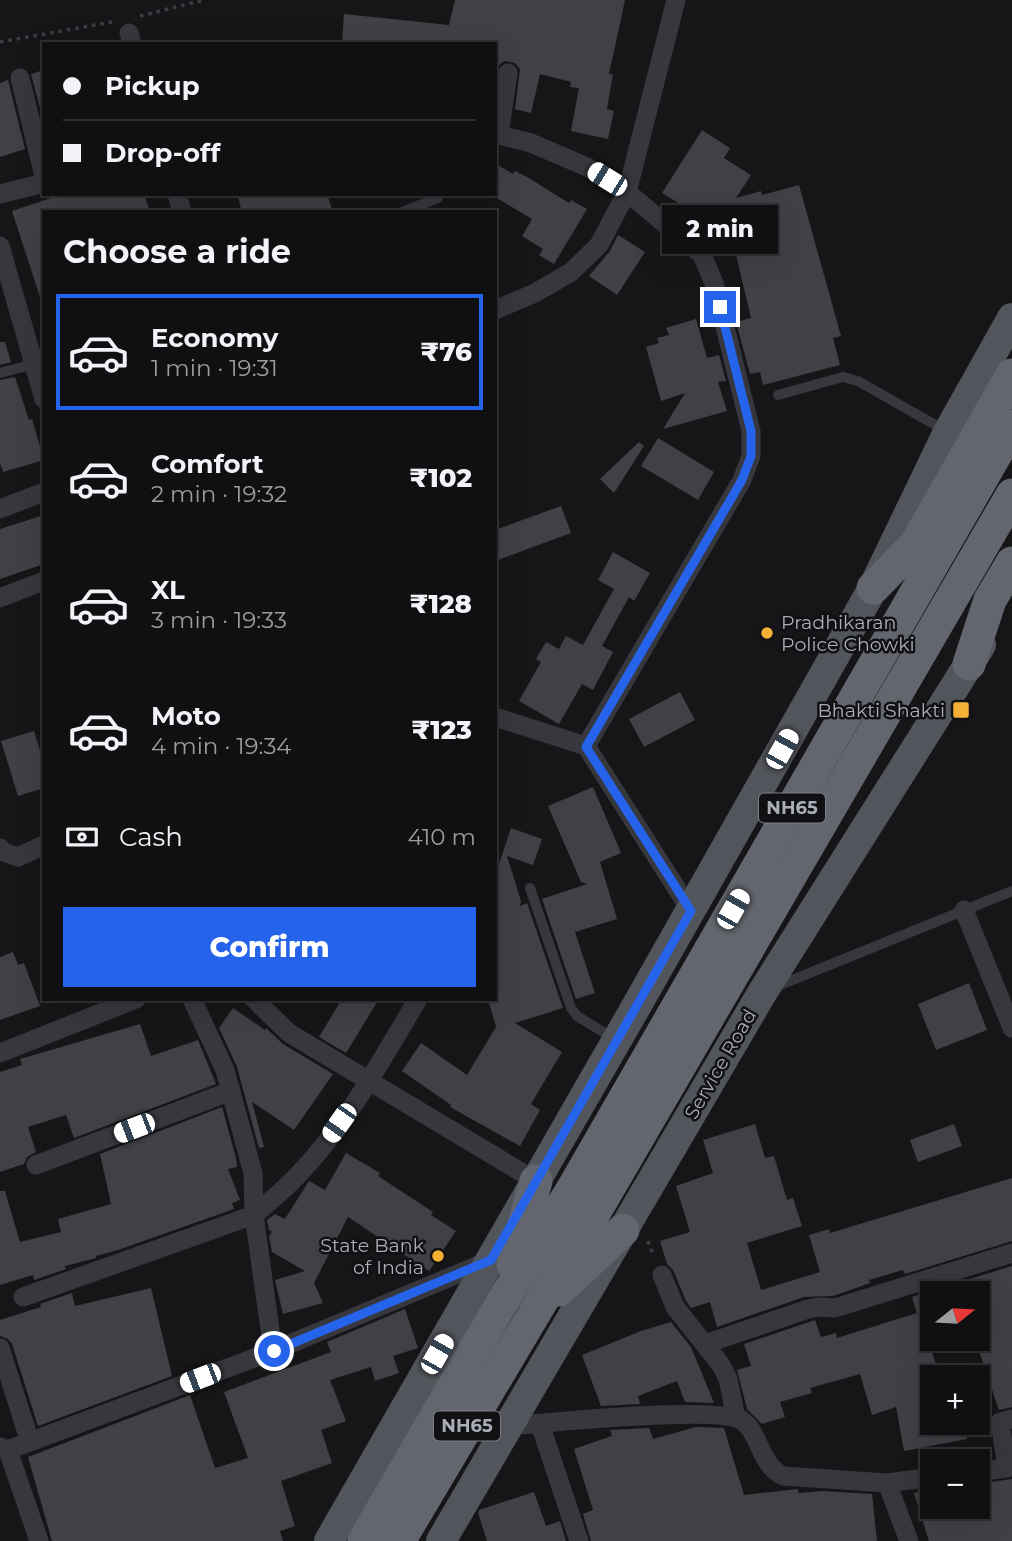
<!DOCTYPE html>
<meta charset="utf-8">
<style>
body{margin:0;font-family:Montserrat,sans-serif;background:#19191b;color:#f1f3f6;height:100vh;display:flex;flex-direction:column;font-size:26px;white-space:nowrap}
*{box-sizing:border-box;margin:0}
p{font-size:23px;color:#9c9d9f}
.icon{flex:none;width:38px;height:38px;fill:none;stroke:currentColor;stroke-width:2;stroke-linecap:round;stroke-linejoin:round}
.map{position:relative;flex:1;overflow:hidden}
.sheet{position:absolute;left:42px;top:210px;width:455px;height:791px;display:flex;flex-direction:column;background:#101012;border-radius:0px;box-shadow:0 7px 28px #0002,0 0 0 2px #303032}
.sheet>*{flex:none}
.top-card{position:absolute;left:42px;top:42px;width:455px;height:154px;border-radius:0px;box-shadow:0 7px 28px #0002,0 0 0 2px #303032;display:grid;align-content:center;height:154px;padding:0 21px;background:#101012}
.needle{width:46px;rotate:72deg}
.tools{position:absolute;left:920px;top:1281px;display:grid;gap:14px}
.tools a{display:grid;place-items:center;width:70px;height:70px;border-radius:0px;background:#101012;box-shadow:0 7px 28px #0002,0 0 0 2px #303032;font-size:35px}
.end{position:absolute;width:32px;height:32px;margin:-16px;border:9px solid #2563eb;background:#fff;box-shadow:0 0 0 4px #fff}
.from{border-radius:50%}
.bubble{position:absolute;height:49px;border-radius:0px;background:#101012;box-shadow:0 7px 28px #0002,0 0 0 2px #303032;font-size:23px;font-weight:800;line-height:49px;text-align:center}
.car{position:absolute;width:21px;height:42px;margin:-21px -10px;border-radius:9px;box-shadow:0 0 5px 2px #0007;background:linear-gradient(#fff 24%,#345 0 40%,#fff 0 76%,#345 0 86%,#fff 0)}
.top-card b{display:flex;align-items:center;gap:24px;height:66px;font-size:26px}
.top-card b+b{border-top:2px solid #303032}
.top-card i{width:18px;height:18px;background:#f1f3f6}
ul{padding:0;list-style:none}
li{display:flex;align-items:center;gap:21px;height:116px;margin:0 14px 10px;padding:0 7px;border:4px solid transparent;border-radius:0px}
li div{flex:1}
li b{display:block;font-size:26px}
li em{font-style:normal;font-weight:800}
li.on{border-color:#2563eb}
li>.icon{width:63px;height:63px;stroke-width:1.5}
h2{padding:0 21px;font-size:32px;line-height:84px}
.pay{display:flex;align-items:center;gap:18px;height:77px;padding:0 21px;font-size:26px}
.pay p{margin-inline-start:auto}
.cta{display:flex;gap:14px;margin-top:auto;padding:14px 21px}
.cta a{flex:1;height:80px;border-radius:0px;background:#2563eb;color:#fff;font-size:28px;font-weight:800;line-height:80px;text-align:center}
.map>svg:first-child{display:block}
</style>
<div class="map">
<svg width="1012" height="1541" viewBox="0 0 1012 1541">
<rect width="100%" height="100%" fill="#161618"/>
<g fill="#404145">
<path d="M455,0H625L609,74H613L607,109L614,111L608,139L571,131L579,88L570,87L571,82L540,74L531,113L515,109L520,69L515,63L504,61L498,66L495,76V44H413L386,41V44H342L344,14L449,25Z"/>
<path d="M44,70V123L31,74Z"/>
<path d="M8,80L25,149L0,157V83Z"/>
<path d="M702,130L730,148L724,158L751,175L736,198L761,191L762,195L799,185L841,336L833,338L840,365L763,385L760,372L750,374L736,322L751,318L733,242L694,217L696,214L662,193Z"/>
<path d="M495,163L513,174L515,171L527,177L569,203L571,200L587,209L554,264L539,255L543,249L522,236L532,219L495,197Z"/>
<path d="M63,194H144L150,212H44V297H40L12,211Z"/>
<path d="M237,194H327L333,212H242Z"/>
<path d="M618,235L645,252L617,295L589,276L610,251Z"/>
<path d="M696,319L707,358L719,355L726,381L718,382L727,411L663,429L685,393L661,401L646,347L659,343L657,338L669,335L666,328Z"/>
<path d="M0,342H5L11,362L0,365Z"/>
<path d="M15,377L29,420L32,419L44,460L3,472L0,463V380Z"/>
<path d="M658,438L714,472L698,500L641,466Z"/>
<path d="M639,442L644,446L614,493L600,479Z"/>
<path d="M561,506L571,533L495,561V530Z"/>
<path d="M44,515V564L0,579V529Z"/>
<path d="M613,552L650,573L634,601L629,597L602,646L613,652L593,690L582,684L559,724L519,701L541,662L536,659L546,642L559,649L566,636L583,645L614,589L598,580Z"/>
<path d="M680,692L695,720L644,747L629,719Z"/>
<path d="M34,731L44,764V788L18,796L1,741Z"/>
<path d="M593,787L621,853L600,862L617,919L575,932L595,993L576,999L542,899L587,884L581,882L548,806Z"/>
<path d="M511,828L542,839L533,865L507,856L521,901L520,906L527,903L563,1008L515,1023L562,1052L531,1104L540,1110L520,1146L450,1107L451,1105L402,1071L421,1043L467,1075L496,1027L488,999H495V876Z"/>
<path d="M13,952L18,965L24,963L40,1006L0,1020V957Z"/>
<path d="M969,983L987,1030L936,1050L918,1004Z"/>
<path d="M342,999H379L346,1053L319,1037Z"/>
<path d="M233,1008L265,1030L266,1028L283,1044L333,1074L294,1130L252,1102L264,1147L259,1148L237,1067L219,1028Z"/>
<path d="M140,1024L151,1056L198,1040L216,1084L74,1138L66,1115L28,1127L36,1152L27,1157L24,1164L0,1172V1072L22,1065L20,1059Z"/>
<path d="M222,1107L236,1158L237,1167L228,1169L240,1200L232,1203L234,1209L118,1250L96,1256V1258L65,1266L66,1269L34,1280L33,1275L0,1285V1191H5L20,1242L61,1232L58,1219L111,1204L100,1154Z"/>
<path d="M755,1124L765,1158L774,1156L787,1200L793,1198L802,1226L747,1243L761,1290L820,1272L809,1235L829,1229L830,1233L1012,1178V1241L905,1274L903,1270L869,1280L870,1283L833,1296L804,1297L717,1327L710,1302L691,1308L686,1301L673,1270L667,1264L660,1241L690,1232L676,1186L713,1173L703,1140Z"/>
<path d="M954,1124L962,1146L918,1162L910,1140Z"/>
<path d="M346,1153L380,1173L378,1176L433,1212L431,1215L456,1231L429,1271L348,1217L314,1283L323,1303L283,1314L275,1280L305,1271L272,1252L269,1236L272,1232L269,1230L267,1220L275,1214L285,1219L309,1181L325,1190Z"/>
<path d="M1012,1266V1407L999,1410L975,1339H978V1293H933L931,1349L940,1377H933V1423H962L967,1439L904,1451L896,1407L872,1415L860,1374L810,1388L812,1393L780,1402L785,1417L762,1424L747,1409L737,1370L751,1366L744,1344L815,1320L821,1337L836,1333L837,1338L917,1313L912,1297Z"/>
<path d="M151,1288L172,1376L38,1426L12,1344L8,1339L0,1336V1320L41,1307L40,1304L72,1293L75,1306Z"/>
<path d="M405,1309L418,1348L393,1356L399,1373L375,1381L371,1367L330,1380L346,1421L321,1430L332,1463L281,1481L295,1526L280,1531L283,1541H52L28,1457L190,1395L215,1468L248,1458L224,1392L331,1352L327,1342Z"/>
<path d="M671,1322L691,1347L714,1403L685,1402L677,1381L638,1396L640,1404L601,1406L582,1355L641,1331Z"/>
<path d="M696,1427L724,1428L744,1495L798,1489V1493L822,1491L872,1494L877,1541H591L583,1514L593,1510L574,1449L612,1436L610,1430L649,1428L653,1439Z"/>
<path d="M1012,1479V1541H929L914,1493L933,1489V1507H978V1484Z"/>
<path d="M534,1492L546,1526L560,1521L566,1541H487L478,1513L479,1510Z"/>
</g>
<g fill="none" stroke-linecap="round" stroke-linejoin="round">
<g stroke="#3d3f44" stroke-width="3.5" stroke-dasharray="3.5 5" stroke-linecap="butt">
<path d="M140,16L204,0"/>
<path d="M0,42L112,22"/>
<path d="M648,1241L654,1257"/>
</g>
<g stroke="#37383d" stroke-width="10">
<path d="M402,212L438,198"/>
<path d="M0,373L34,364"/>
<path d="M778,395L843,377L858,381L944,430"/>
<path d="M530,888L571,1008L577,1016L613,1038"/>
<path d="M775,987L1012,891"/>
</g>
<g stroke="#37383d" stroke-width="19">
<path d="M129,33L132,44"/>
<path d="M20,78L44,176"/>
<path d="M495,134L531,143L587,167L627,192L702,255L714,283L751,431V456L742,480L586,746"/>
<path d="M499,135L508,73"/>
<path d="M0,194L44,183"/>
<path d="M177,194L182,212"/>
<path d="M0,246L44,399"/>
<path d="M495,310L535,293L571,272L599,245L627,192L676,0"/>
<path d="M0,509L44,492"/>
<path d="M0,598L44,581"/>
<path d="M495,717L586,746L691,911"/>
<path d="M0,848L3,852L18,857L44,845"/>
<path d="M964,910L1012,1028"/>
<path d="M254,999L289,1033L536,1181"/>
<path d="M0,1053L136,999"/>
<path d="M36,1165L231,1091"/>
<path d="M662,1275L675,1307L721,1365L728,1379L736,1418"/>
<path d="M23,1297L254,1215L253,1173L225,1070L192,999"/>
<path d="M705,1344L808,1309L818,1307L835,1308L1012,1253"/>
<path d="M0,1348L30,1442"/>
<path d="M273,1351L254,1215C269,1202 285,1189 298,1175C347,1124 382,1059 418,999"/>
<path d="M540,1424L579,1541"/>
<path d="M509,1426C545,1423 720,1405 743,1421C760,1434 760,1465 783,1476L887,1483L933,1477"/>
<path d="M0,1447L8,1450L39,1541"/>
<path d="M8,1450L273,1351L491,1260"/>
<path d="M978,1472L1007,1468L1000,1422L1012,1419"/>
<path d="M887,1483L909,1541"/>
</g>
<g stroke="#53555c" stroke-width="30">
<path d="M329,1541L637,1005L873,588L948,432L1012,318"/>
<path d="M441,1541L762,993L981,645"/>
</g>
<g stroke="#63666e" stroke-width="33">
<path d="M873,588L916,544L1012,375"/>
<path d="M969,664L990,600L1012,563"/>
<path d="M513,1265L536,1181"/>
<path d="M559,1290L623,1230"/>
<path d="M364,1541L503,1301L572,1190L1012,426"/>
<path d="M399,1541L597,1208L1012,495"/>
</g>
</g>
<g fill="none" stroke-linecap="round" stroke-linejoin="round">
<path stroke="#2563eb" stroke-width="9" d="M274,1351L491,1260L691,911L586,747L742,480L751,456V431L720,307"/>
</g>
<g fill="#f2b134" stroke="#111113" stroke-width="2.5">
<circle cx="767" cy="633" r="7"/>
<rect x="952" y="701" width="18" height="18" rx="3.5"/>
<circle cx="438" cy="1256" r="7"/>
</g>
<g text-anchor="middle" stroke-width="5" stroke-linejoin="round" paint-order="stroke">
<g fill="#111113" stroke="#7b7e86" stroke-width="2">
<rect x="759" y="793.5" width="66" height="29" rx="5"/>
<rect x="434" y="1411.5" width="66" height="29" rx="5"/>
</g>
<g font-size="18" font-weight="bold" fill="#a8adb8">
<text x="792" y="814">NH65</text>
<text x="467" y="1432">NH65</text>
</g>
<g font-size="19" fill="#a8adb8" stroke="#111113" text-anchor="end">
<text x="781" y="629" text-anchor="start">Pradhikaran<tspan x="781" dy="22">Police Chowki</tspan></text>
<text x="945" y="717">Bhakti Shakti</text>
<text x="424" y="1252">State Bank<tspan x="424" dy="22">of India</tspan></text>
</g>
<g font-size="19" fill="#a8adb8" stroke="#111113">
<text transform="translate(720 1064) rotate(-60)" y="7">Service Road</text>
</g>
</g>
</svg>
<div class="tools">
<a><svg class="needle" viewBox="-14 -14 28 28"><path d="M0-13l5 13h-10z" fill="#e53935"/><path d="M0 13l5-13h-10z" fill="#9c9d9f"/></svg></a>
<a>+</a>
<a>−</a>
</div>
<i class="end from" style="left:274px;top:1351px"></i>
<i class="end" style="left:720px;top:307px"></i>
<div class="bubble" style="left:662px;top:205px;width:116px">2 min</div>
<i class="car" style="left:607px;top:179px;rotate:302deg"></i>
<i class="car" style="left:782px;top:749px;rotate:29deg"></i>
<i class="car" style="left:733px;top:909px;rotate:30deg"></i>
<i class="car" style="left:339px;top:1123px;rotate:215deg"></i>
<i class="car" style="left:134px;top:1128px;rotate:249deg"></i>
<i class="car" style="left:437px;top:1354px;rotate:30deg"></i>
<i class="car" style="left:200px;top:1378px;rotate:249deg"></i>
<div class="top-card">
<b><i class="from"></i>Pickup</b>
<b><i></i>Drop-off</b>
</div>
<section class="sheet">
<h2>Choose a ride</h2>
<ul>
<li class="on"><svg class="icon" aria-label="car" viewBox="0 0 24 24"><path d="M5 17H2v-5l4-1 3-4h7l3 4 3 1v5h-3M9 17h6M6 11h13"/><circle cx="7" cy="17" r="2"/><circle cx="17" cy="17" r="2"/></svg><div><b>Economy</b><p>1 min · 19:31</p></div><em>₹76</em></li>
<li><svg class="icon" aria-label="car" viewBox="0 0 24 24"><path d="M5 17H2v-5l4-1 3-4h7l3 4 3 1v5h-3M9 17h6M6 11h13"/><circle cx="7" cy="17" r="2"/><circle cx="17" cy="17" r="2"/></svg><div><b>Comfort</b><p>2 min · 19:32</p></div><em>₹102</em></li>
<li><svg class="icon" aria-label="car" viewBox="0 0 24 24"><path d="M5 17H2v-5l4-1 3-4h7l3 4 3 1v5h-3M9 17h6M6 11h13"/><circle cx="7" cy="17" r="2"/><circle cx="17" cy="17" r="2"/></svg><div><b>XL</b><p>3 min · 19:33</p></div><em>₹128</em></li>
<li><svg class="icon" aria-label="car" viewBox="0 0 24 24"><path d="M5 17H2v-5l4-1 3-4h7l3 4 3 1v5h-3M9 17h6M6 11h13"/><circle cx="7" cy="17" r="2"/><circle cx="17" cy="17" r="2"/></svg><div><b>Moto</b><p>4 min · 19:34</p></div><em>₹123</em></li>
</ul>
<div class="pay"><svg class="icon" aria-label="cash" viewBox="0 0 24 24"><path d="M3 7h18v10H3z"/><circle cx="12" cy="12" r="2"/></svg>Cash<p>410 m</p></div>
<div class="cta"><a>Confirm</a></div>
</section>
</div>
